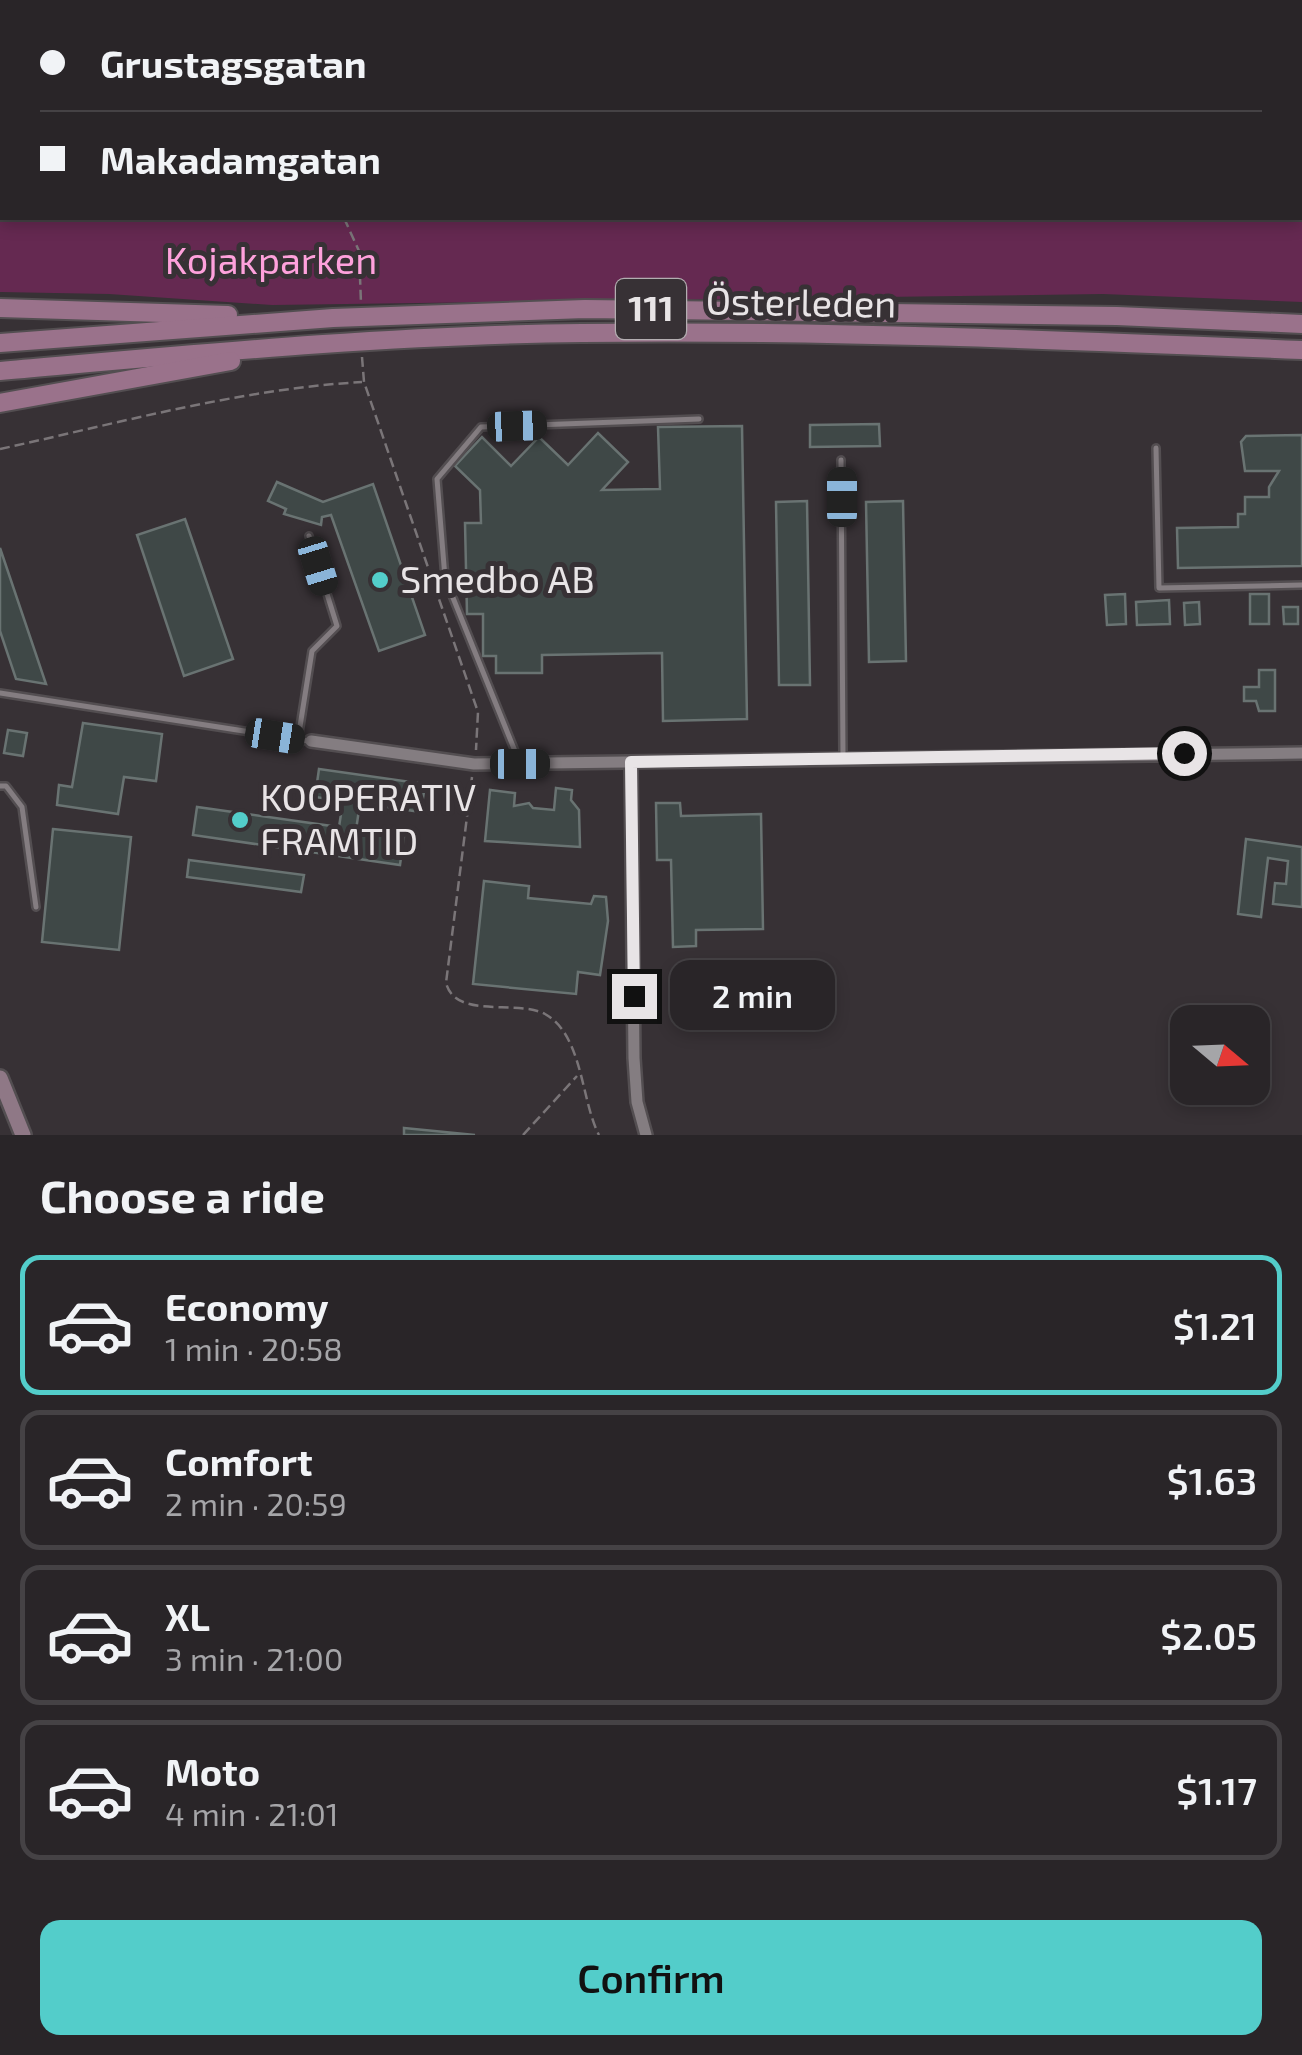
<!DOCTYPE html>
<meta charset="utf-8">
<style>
body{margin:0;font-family:"Exo 2",sans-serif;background:#312d30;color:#f1f3f6;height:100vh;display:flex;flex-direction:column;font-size:38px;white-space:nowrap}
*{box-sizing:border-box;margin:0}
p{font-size:32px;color:#a5a5a8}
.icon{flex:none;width:55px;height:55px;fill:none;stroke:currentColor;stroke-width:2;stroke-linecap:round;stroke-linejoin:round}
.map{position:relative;height:1135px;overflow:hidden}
.side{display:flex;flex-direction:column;background:#292528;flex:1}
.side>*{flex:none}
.guide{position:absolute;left:0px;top:0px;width:1302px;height:220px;box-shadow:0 5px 15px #0003,0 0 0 2px #454245;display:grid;align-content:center;height:220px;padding:0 40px;background:#292528}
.needle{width:65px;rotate:109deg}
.tools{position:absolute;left:1170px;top:1005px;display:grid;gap:20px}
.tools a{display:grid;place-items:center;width:100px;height:100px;border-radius:20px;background:#292528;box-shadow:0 5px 15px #0003,0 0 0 2px #454245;font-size:50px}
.end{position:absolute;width:45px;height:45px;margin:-22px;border:12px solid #e8e4e6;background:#111;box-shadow:0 0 0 5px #111}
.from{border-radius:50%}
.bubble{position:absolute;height:70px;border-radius:20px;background:#292528;box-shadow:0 5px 15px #0003,0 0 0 2px #454245;font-size:32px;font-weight:600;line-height:70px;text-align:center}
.car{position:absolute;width:30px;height:60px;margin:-30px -15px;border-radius:12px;box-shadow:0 0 8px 2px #0007;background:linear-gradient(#222 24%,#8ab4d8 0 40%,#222 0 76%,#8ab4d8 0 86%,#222 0)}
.guide b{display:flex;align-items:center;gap:35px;height:95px;font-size:38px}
.guide b+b{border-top:2px solid #454245}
.guide i{width:25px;height:25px;background:#f1f3f6}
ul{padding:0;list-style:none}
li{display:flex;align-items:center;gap:30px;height:140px;margin:0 20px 15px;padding:0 20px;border:5px solid #454245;border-radius:20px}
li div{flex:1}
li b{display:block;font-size:38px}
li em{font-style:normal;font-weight:600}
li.selected{border-color:#53cdca}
li>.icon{width:90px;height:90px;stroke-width:1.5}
h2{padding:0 40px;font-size:45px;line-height:120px}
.primary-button{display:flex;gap:20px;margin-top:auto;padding:20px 40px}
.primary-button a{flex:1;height:115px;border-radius:20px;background:#53cdca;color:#111;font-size:40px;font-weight:600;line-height:115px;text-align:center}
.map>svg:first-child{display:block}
</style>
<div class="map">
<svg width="1302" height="1135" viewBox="0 0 1302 1135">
<rect width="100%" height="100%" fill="#373135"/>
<path fill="#652951" d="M1113,0H1302V302L1103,294L272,305L109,294L0,292V100L2,218H1300V2H1109Z"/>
<g fill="#3f4847" stroke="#697372" stroke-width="2.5">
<path d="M879,424L880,446L810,447V425Z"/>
<path d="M742,426L747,719L663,721L662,653L542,655V673H496V656H483V614H467L465,523H481L480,490L455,466L482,437L511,466L539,437L568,465L598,433L628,462L602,490L660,489L658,427Z"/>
<path d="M1302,435V566L1178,568L1177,528L1238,527V514H1245V497H1269V487L1279,471H1245L1241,442L1246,436Z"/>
<path d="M277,482L323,502L373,484L425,635L379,651L331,515L322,517L321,525L284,514L286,509L268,501Z"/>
<path d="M807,501L810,685H779L776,502Z"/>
<path d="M903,501L906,661L869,662L866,502Z"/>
<path d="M185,519L233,659L184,676L137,535Z"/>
<path d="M0,548L46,684L16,679L0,631Z"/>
<path d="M1125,594L1126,624L1107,625L1105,595Z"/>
<rect x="1250" y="594" width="19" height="30"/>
<path d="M1169,600L1170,624L1137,625L1136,602Z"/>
<path d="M1199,602L1200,624L1185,625L1184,603Z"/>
<path d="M1283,607H1298V624H1284Z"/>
<path d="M1259,670H1275V711H1259L1256,701H1244V687H1259Z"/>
<path d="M83,723L162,734L156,781L124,777L118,814L57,805L59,785L72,787Z"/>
<path d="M8,730L27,733L23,756L4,753Z"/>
<path d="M319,769L425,784L421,812L360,803L356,830L404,836L400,865L193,835L197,807L339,827L343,801L315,797Z"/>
<path d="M556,788L572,790L571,800L579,810L580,847L485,841L490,790L515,793L514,806L529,803L533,808L554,810Z"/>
<path d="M656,803H680L681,816L761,814L763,929L696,930V946L673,947L671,860H657Z"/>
<path d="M53,829L131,837L119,950L42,942Z"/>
<path d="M1246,839L1302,847V907L1273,904L1275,883L1286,884L1288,861L1268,858L1261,917L1238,914Z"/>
<path d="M189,860L304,875L301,892L187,877Z"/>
<path d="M484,881L529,886L528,898L591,904L594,896L606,897L608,921L600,975L578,972L576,994L473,984Z"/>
<path d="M404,1128L475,1135H404Z"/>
</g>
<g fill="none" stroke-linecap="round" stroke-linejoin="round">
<g stroke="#534e51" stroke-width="10">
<g id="lane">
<path d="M1156,448L1159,588L1302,585"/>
<path d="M841,460L843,756"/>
<path d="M0,693L308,741"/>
<path d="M298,739L312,651L337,626L309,536"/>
<path d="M519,761L445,578L437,479L481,427L699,419"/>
<path d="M0,786H6L22,807L36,907"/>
</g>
</g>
<g stroke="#534e51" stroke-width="16">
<g id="street">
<path d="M311,741L474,764L1302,753"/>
<path d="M631,763L634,1058L637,1102L646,1135"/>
</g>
</g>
<g stroke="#534e51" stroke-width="20">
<path id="secondary" d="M0,1078L23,1135"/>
</g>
<g stroke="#534e51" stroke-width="22">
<g id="primary">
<path d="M0,308L228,315"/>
<path d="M0,343L333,318L585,309L1117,316L1302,324"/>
<path d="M0,371C193,354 388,335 582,333C822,330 1062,340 1302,350"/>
<path d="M0,403L231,361"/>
</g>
</g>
<g stroke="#7a7578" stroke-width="2.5" stroke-dasharray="10 5" stroke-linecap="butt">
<path d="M216,0L218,2"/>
<path d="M256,0V2"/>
<path d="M296,0L339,1"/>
<path d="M627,0V2"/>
<path d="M671,0V2"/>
<path d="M760,0V2"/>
<path d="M954,0V2"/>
<path d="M1057,0L1060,2"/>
<path d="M98,1L186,2"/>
<path d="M384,1L498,0"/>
<path d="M0,2H52"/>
<path d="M235,2L241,0"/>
<path d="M508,2V0"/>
<path d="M834,2V0"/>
<path d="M1116,2L1120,0"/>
<path d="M0,48H2"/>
<path d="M0,102H2"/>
<path d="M344,218L359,251L361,303"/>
<path d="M362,357L364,382L478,712L476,750"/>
<path d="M0,449C119,423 240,389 362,382"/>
<path d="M472,777L446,983C456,1020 517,999 545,1014C583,1035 581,1101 599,1135"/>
<path d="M523,1135L577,1076"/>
</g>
<use href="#lane" stroke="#847d81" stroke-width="5"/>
<use href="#street" stroke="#847d81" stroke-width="11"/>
<use href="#secondary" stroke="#8f7886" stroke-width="15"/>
<use href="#primary" stroke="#9a728b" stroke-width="18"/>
</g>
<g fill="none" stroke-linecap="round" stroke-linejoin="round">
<path stroke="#e8e4e6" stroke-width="12" d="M634,996L631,762L1184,753"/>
</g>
<g fill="#53cdca" stroke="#373135" stroke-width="4">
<circle cx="380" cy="580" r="10"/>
<circle cx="240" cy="820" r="10"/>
</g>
<g text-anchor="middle" stroke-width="10" stroke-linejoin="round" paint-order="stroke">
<rect fill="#373135" stroke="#b3aeb1" stroke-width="2.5" x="616" y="279" width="70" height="60" rx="8"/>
<g font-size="35" font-weight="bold" fill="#e8e4e6">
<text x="651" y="321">111</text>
</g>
<g font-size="38" fill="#fea1dc" stroke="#373135">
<text x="271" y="274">Kojakparken</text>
</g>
<g font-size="38" fill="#e8e4e6" stroke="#373135">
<text transform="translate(801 303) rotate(1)" y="13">Österleden</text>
</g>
<g font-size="38" fill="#e8e4e6" stroke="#373135" text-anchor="start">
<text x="400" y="593">Smedbo AB</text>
<text x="260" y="811">KOOPERATIV<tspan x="260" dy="44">FRAMTID</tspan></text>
</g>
</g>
</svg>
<div class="tools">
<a><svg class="needle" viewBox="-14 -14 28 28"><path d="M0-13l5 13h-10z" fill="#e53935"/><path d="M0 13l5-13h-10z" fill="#a5a5a8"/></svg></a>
</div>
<i class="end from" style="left:1184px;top:753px"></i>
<i class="end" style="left:634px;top:996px"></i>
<div class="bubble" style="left:670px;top:960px;width:165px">2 min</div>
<i class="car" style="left:517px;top:426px;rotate:88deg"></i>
<i class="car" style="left:842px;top:497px;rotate:0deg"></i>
<i class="car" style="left:318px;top:566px;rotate:163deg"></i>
<i class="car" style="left:275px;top:736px;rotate:99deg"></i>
<i class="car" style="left:520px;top:764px;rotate:90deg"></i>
<div class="guide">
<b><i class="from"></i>Grustagsgatan</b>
<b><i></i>Makadamgatan</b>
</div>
</div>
<section class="side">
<h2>Choose a ride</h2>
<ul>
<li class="selected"><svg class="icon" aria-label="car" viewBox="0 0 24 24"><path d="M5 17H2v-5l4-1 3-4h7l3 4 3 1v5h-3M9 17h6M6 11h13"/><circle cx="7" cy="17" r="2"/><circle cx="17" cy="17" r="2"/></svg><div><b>Economy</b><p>1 min · 20:58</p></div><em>$1.21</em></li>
<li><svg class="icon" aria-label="car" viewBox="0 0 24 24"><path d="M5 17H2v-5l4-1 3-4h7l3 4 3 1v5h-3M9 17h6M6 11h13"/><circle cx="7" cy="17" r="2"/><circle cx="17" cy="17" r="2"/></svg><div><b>Comfort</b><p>2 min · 20:59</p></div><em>$1.63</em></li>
<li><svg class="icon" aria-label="car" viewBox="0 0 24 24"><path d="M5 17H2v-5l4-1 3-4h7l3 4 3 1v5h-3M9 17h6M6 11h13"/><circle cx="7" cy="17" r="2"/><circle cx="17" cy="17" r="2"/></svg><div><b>XL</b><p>3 min · 21:00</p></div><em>$2.05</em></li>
<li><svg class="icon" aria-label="car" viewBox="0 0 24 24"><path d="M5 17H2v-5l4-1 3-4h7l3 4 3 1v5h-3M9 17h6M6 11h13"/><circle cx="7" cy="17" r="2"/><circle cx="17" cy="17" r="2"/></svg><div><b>Moto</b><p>4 min · 21:01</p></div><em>$1.17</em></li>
</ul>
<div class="primary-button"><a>Confirm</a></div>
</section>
